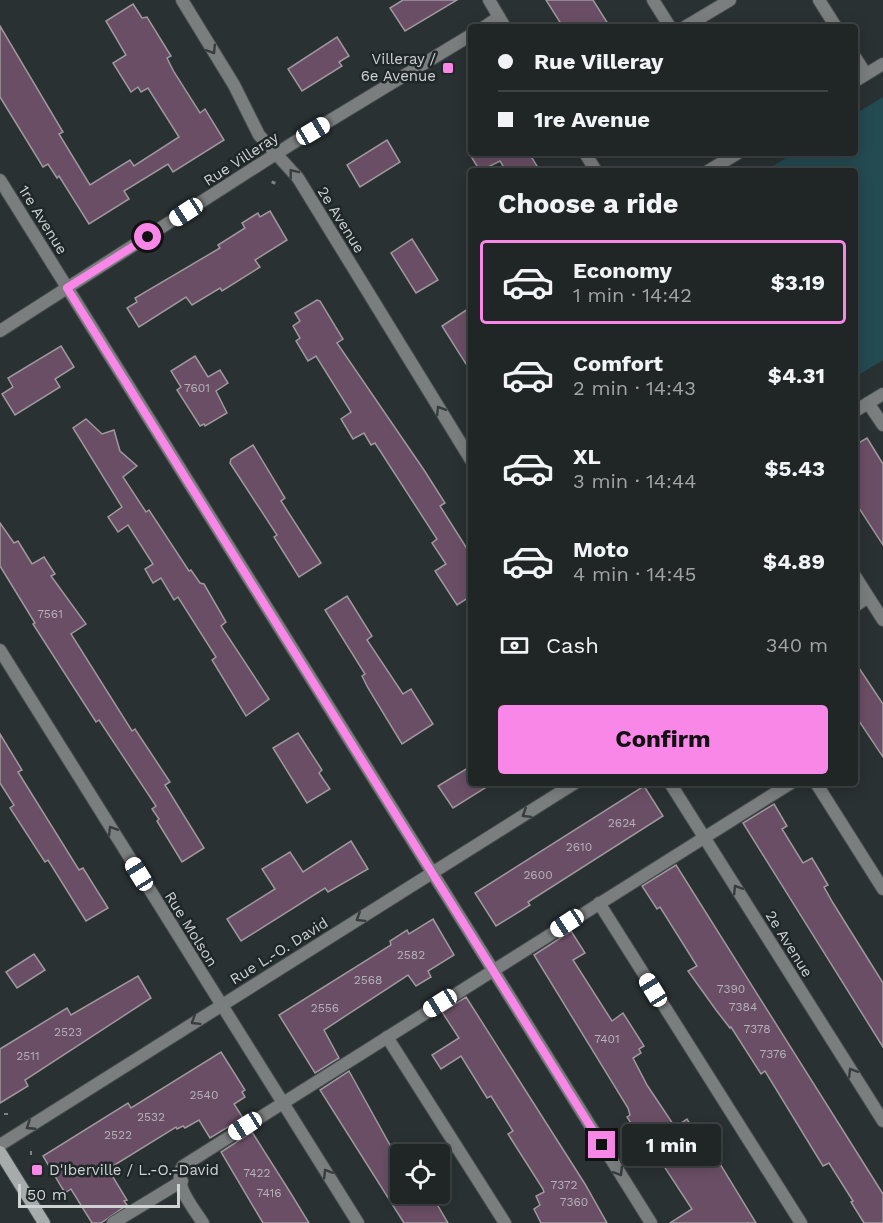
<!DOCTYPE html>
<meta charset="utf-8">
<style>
body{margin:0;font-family:"Work Sans",sans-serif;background:#282d2e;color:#f1f3f6;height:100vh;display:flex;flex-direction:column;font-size:22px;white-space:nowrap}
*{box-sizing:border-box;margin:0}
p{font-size:20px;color:#a2a5a7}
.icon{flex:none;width:33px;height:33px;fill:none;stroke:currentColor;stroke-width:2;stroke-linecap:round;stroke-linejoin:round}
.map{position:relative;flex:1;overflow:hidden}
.drawer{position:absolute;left:468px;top:168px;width:390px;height:618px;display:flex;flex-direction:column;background:#202526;border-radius:6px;box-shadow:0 3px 15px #0003,0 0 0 2px #3d4243}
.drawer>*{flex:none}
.banner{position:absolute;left:468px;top:24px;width:390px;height:132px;border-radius:6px;box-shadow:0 3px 15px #0003,0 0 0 2px #3d4243;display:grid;align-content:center;height:132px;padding:0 30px;background:#202526}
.fabs{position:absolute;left:390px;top:1144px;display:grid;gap:12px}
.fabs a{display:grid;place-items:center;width:60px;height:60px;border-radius:6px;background:#202526;box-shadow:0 3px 15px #0003,0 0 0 2px #3d4243;font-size:30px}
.scale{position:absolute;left:18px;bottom:15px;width:162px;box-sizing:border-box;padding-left:6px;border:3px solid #ced2d3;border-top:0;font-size:16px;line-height:21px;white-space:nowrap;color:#ced2d3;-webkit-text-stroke:4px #202728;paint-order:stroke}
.end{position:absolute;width:27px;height:27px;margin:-14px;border:8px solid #f987e8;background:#111;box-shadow:0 0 0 3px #111}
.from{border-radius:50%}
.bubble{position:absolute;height:42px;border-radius:6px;background:#202526;box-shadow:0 3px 15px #0003,0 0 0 2px #3d4243;font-size:20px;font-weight:700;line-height:42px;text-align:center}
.car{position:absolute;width:18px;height:36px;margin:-18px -9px;border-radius:8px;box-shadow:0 0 4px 2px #0007;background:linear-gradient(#fff 24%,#345 0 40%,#fff 0 76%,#345 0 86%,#fff 0)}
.banner b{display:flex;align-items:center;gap:21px;height:57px;font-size:22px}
.banner b+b{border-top:2px solid #3d4243}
.banner i{width:15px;height:15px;background:#f1f3f6}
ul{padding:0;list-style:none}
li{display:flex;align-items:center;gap:18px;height:84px;margin:0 12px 9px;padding:0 18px;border:3px solid transparent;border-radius:6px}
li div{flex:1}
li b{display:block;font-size:22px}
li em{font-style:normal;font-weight:700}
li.selected{border-color:#f987e8}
li>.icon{width:54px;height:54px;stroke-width:1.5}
h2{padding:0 30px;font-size:27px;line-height:72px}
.pay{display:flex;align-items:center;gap:15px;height:66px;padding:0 30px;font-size:22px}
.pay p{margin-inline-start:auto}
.button{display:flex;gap:12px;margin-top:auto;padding:12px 30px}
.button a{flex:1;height:69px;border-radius:6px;background:#f987e8;color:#111;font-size:24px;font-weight:700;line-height:69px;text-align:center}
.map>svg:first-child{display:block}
</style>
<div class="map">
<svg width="883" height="1223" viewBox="0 0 883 1223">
<rect width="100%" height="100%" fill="#2a3132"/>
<path fill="#244a52" d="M883,97V360L855,377V171H765L794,153H855V114Z"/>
<g fill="#6a4e65" stroke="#9e989d" stroke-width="1.5">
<path d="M403,0H457L405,31L390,8Z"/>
<path d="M546,0H593L610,27H563Z"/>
<path d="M133,4L142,18L147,17L171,56L167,58L174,72L200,113L205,109L224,140L173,172L168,164L124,191L129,199L89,224L59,176L57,178L48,164L43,167L0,97V26L63,132L59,134L90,185L130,160L134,166L179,137L148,88L141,92L138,87L131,92L113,63L126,55L106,21Z"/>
<path d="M337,37L349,56L339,62L342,66L302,91L288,69Z"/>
<path d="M387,140L400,162L360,187L347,165Z"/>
<path d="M469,153H529L540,171H506L500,161L480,171Z"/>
<path d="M270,211L287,240L255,260L260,267L222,291L220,288L192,305L186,297L139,327L127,308L137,302L135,298L220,248L218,245L245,228L242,223L258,213L260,217Z"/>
<path d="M412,239L438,280L416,293L391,253Z"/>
<path d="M317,300L320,301L343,339L337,343L424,470L445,503L440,506L471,555V596L457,605L435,571L446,564L432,543L437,539L375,443L371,445L364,433L353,439L341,419L351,412L316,356L308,361L296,341L300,338L293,326L300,321L295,313Z"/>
<path d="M471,307V372L442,326Z"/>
<path d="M61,346L74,367L55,379L60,387L15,415L2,394L13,387L8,378Z"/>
<path d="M195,356L208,377L220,370L228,383L216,391L227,413L205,426L204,424L200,426L177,390L181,387L171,371Z"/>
<path d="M86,419L102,434L114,430L120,451L137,466L123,477L146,512L149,510L189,571L191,570L200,583L204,584L226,622L221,626L269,699L246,716L212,660L216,657L178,597L174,600L161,578L153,583L145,569L153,564L128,525L118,532L108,517L122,507L73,428Z"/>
<path d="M867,438L883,464V545L855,502V445Z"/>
<path d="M253,445L285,498L281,501L321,563L299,577L274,537L277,535L230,463L231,459Z"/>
<path d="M0,523L14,543L18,541L32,564L44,557L55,574L51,576L86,624L71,634L132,731L135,729L170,782L165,785L204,848L182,862L157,821L159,819L152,809L156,806L99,720L96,722L33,624L35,623L0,566Z"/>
<path d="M347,596L372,636L367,640L403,694L411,689L433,724L402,744L368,688L362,676L365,674L325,610Z"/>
<path d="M855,662L883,704V757L855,715Z"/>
<path d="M298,733L322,770L319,773L330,789L307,803L273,748Z"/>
<path d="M0,734L22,770L18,772L79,870L83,868L108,908L86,921L48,860L45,862L10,808L14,805L0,783Z"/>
<path d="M471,766V783H493L453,808L438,786Z"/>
<path d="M644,786L663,816L528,902L530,905L496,926L475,893Z"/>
<path d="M774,804L787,826L782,829L803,863L812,858L828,885L824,887L833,903L883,983V1047L743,823Z"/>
<path d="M351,841L368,869L328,892L325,888L241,941L227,919L275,889L262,869L290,852L303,872Z"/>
<path d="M676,865L883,1194V1223H864L851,1202L853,1201L829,1163L823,1166L765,1071L761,1074L731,1027L730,1028L716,1010L688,971L697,966L660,907L657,909L642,886Z"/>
<path d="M433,919L454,955L428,971L431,977L416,986L408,975L324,1030L339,1058L315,1073L279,1015L391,945L390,941L407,930L409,934Z"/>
<path d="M571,931L585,953L573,960L612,1021L623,1013L644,1046L639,1049L641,1053L633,1058L647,1085L675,1127L687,1119L693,1129L697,1126L756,1223H670L692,1209L658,1157L654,1160L627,1117L630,1115L628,1108L534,955Z"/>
<path d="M34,954L45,970L17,988L6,972Z"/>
<path d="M138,976L151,998L25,1080L28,1086L0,1103V1049L67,1008L71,1015Z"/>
<path d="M466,997L585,1184L607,1223H541L534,1209L540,1205L536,1196L544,1192L543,1189L508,1134L513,1131L491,1096L487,1098L461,1056L441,1069L432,1055L459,1038L442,1012Z"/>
<path d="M221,1052L245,1090L242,1092L245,1097L234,1104L243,1118L210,1138L199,1120L185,1128L183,1126L177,1129L176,1127L108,1169L127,1200L124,1201L127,1205L101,1223H92L71,1189L65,1193L43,1156L128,1103L131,1108Z"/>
<path d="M349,1071L390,1145L395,1143L400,1152V1194H431L448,1223H404L320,1090Z"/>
<path d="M252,1132L290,1192L309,1223H263L221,1152Z"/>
</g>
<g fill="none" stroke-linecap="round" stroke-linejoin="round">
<g stroke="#484e4f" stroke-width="14">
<g id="service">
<path d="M653,0L670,27"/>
<path d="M685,27L730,0"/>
<path d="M868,403L883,425"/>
<path d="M816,783L883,889"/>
<path d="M599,903L801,1223"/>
<path d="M387,1037L505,1223"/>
<path d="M113,1223L182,1181"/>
<path d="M203,1223C194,1209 171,1182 183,1166L791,783"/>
</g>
</g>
<g stroke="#484e4f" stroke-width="14">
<g id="minor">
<path d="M182,0L234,85L259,135L298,178L471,460"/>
<path d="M489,0L499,17"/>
<path d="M819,0L836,27"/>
<path d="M855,57L866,74"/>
<path d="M0,180L651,1223"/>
<path d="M855,411L883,394"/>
<path d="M855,576L883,620"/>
<path d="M855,606L868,597"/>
<path d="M0,650L358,1223"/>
<path d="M670,783L883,1121"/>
<path d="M0,1145L575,783"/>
</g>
</g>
<g stroke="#484e4f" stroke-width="14">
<g id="tertiary">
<path d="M484,27L499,17L505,27"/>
<path d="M855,81L883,64"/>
<path d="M585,153L596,171"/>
<path d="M708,171L738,153"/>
<path d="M0,331L293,143L471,35"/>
</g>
</g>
<g stroke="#484e4f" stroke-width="14">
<path id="secondary" d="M0,1152L44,1223"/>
</g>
<g stroke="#7d8384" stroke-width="4" stroke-dasharray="3 4.5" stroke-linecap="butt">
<path d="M524,26L526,25"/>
<path d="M273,184L274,181"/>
<path d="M6,1115V1113"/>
<path d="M30,1153H32"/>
</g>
<use href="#service" stroke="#7b7e7f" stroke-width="12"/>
<use href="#minor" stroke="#7b7e7f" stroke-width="12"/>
<use href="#tertiary" stroke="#7b7e7f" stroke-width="12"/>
<use href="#secondary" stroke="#a6abac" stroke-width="12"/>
</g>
<defs><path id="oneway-chevron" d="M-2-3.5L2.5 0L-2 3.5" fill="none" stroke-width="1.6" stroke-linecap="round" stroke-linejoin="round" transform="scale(1.5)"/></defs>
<g stroke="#373d3e">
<use href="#oneway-chevron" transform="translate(212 50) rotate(58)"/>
<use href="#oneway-chevron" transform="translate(293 173) rotate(-128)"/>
<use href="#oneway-chevron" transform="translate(440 410) rotate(-122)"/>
<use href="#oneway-chevron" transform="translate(526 814) rotate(148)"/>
<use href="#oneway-chevron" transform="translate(112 830) rotate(-122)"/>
<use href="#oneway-chevron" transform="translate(737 889) rotate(-122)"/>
<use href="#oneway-chevron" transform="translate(360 918) rotate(148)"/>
<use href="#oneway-chevron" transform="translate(195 1021) rotate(148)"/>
<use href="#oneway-chevron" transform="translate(852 1072) rotate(-122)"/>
<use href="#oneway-chevron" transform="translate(30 1126) rotate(147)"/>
<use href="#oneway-chevron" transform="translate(619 1172) rotate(58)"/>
<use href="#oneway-chevron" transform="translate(327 1173) rotate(-122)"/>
</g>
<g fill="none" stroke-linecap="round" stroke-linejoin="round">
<path stroke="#f987e8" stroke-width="8" d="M148,237L67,288L602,1145"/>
</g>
<g fill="#f987e8" stroke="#202728" stroke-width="2">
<rect x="442" y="62" width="12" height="12" rx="3"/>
<rect x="31" y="1164" width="12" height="12" rx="3"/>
</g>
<g text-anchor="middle" stroke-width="5" stroke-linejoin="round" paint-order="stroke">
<g font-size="12" fill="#b5b1b8">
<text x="197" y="392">7601</text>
<text x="50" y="618">7561</text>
<text x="622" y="827">2624</text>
<text x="579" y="851">2610</text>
<text x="538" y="879">2600</text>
<text x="411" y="959">2582</text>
<text x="368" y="984">2568</text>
<text x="731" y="993">7390</text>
<text x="743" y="1011">7384</text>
<text x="325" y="1012">2556</text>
<text x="757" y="1033">7378</text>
<text x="68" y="1036">2523</text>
<text x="607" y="1043">7401</text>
<text x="773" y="1058">7376</text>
<text x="28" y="1060">2511</text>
<text x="204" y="1099">2540</text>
<text x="151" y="1121">2532</text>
<text x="118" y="1139">2522</text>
<text x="257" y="1177">7422</text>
<text x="564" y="1189">7372</text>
<text x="269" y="1197">7416</text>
<text x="574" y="1206">7360</text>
</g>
<g font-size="15" fill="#ced2d3" stroke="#202728" text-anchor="end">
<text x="436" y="64">Villeray /<tspan x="436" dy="17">6e Avenue</tspan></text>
<text x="49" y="1175" text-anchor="start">D'Iberville / L.-O.-David</text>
</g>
<g font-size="15" fill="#ced2d3" stroke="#202728">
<text transform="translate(241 159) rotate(-33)" y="5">Rue Villeray</text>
<text transform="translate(43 220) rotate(58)" y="5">1re Avenue</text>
<text transform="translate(341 220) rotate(58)" y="5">2e Avenue</text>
<text transform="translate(191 929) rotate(58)" y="5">Rue Molson</text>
<text transform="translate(789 944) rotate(58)" y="5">2e Avenue</text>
<text transform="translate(279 951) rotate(-32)" y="5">Rue L.-O. David</text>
</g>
</g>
</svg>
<div class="fabs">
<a><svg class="icon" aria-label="locate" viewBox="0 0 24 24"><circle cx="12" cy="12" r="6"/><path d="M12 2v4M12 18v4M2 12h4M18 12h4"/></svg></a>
</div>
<div class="scale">50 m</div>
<i class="end from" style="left:148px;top:237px"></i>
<i class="end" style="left:602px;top:1145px"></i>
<div class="bubble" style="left:622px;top:1124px;width:99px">1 min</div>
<i class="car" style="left:313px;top:131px;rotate:59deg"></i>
<i class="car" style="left:186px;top:212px;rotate:237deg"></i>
<i class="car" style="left:139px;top:874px;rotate:328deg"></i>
<i class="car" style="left:567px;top:923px;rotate:237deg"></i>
<i class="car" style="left:653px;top:990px;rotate:328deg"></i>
<i class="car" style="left:440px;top:1003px;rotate:238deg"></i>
<i class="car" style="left:245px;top:1126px;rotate:238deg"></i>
<div class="banner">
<b><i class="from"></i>Rue Villeray</b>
<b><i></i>1re Avenue</b>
</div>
<section class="drawer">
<h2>Choose a ride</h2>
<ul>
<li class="selected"><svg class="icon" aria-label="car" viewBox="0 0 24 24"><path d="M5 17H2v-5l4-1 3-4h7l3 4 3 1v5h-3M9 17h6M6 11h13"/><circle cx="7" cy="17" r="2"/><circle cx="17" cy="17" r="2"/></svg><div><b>Economy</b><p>1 min · 14:42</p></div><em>$3.19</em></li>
<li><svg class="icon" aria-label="car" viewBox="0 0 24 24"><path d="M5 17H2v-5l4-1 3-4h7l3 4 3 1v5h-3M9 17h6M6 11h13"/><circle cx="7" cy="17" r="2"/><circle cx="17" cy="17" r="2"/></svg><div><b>Comfort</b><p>2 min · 14:43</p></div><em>$4.31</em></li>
<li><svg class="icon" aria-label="car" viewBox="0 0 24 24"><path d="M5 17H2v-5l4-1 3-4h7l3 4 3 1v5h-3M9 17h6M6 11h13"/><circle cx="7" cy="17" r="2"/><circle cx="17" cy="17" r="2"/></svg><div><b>XL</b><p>3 min · 14:44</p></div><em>$5.43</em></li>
<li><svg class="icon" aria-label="car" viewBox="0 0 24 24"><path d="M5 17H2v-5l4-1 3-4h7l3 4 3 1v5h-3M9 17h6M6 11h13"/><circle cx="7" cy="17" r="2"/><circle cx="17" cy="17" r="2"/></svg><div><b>Moto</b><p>4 min · 14:45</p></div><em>$4.89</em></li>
</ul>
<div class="pay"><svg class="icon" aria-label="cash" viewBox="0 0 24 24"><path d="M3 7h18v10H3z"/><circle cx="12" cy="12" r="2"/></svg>Cash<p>340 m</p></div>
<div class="button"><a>Confirm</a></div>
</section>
</div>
